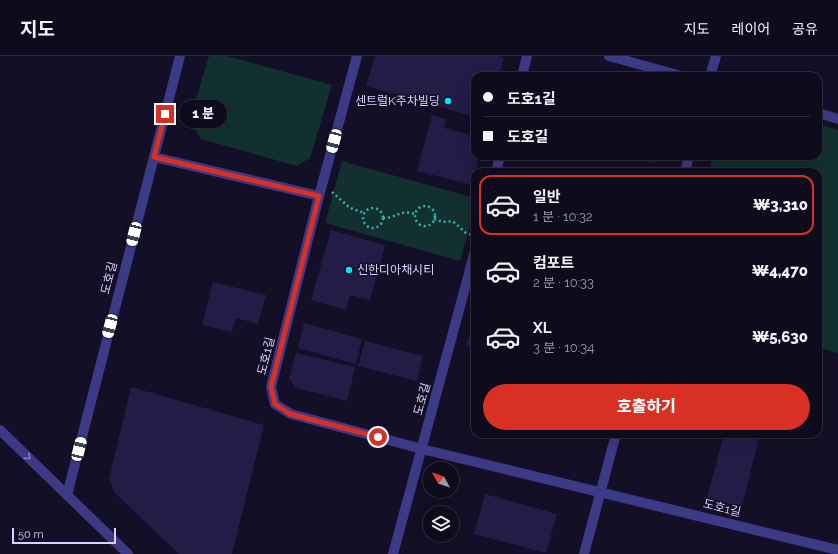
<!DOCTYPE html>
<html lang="ko">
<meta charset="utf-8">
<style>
body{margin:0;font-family:Raleway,"Noto Sans KR",sans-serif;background:#1c1929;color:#f1f3f6;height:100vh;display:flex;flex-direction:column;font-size:15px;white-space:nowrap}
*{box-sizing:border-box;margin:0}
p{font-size:13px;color:#9b9ba3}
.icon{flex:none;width:22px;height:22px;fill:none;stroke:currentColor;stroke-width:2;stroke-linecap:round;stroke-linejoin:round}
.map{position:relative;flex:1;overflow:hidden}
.panel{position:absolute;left:471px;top:112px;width:351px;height:270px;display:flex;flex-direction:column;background:#0e0b1c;border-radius:12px;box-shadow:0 4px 16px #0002,0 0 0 1px #2e2b3b}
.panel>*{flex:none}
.top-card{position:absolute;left:471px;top:16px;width:351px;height:88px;border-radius:12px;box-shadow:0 4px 16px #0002,0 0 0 1px #2e2b3b;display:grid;align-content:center;height:88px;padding:0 12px;background:#0e0b1c}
.needle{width:26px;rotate:310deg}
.fabs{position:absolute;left:423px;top:406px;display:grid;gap:8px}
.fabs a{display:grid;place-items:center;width:36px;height:36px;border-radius:50%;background:#0e0b1c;box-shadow:0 4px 16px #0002,0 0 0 1px #2e2b3b;font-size:20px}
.scale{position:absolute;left:12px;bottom:10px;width:104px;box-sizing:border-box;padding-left:4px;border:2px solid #d9d4ff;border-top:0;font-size:11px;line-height:14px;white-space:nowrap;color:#d9d4ff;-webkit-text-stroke:3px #130f26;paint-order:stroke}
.end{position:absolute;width:18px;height:18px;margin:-9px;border:5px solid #d93025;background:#fff;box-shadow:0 0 0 2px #fff}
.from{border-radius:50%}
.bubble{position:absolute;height:28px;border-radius:14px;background:#0e0b1c;box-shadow:0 4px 16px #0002,0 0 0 1px #2e2b3b;font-size:13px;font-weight:800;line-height:28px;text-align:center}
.car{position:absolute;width:12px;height:24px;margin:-12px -6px;border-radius:5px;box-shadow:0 0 3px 1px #0007;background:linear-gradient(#fff 24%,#345 0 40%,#fff 0 76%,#345 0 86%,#fff 0)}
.top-card b{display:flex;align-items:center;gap:14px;height:38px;font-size:15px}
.top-card b+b{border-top:1px solid #2e2b3b}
.top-card i{width:10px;height:10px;background:#f1f3f6}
ul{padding:7px 0 0;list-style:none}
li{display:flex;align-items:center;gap:12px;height:60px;margin:0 8px 6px;padding:0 4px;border:2px solid transparent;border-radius:12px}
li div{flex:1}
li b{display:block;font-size:15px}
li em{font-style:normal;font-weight:800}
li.active{border-color:#d93025}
li>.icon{width:36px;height:36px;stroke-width:1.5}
.primary-button{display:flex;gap:8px;margin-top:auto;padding:8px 12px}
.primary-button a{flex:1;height:46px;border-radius:24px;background:#d93025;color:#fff;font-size:16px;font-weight:800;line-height:46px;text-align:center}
header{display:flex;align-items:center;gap:24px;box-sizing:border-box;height:56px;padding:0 20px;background:#0e0b1c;border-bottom:1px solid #2e2b3b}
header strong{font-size:19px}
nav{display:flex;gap:22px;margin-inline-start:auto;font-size:14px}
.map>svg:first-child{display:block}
</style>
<header>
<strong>지도</strong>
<nav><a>지도</a><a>레이어</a><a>공유</a></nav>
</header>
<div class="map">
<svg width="838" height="498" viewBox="0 0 838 498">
<rect width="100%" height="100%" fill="#130f26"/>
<g fill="#12302f">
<path d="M209,0H227L332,29L310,102L297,110L201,83L189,65Z"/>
<path d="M818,68L838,74V297L818,292V116H709L713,100H818Z"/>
<path d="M342,105L475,142V154L460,205L325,167Z"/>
</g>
<g fill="#241b47">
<path d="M375,0H498L504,2L498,20H475V61L366,30Z"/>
<path d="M432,59L446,63L444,72L475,80V100H479L472,129L417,115Z"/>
<path d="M629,100H658L655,108Z"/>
<path d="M331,174L385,189L370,244L350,239L346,254L311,244Z"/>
<path d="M213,226L266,239L258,268L236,262L232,276L202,269Z"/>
<path d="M475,260V292L466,290Z"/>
<path d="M304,267L362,283L356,308L298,292Z"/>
<path d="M365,285L423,300L417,325L358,310Z"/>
<path d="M296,297L355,311L347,345L296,332L289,323Z"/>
<path d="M131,331L264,369L232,498H179L115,437L109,423Z"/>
<path d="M724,378H747L759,381L742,451L707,442Z"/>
<path d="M485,438L557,458L546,497L474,478Z"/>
</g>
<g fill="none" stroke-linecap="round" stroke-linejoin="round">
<g stroke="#2fb8b0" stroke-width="2.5" stroke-dasharray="2 3" stroke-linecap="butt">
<path d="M332,136L350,152L365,157"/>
<circle cx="425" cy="160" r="10"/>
<circle cx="373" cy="162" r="10"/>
<path d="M383,162C398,162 399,153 415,158"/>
<path d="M434,163C440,165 445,167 451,165L455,167L466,177L475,180"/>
</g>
<g stroke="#3d3a85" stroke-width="10">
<path d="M357,0L319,140L271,331L275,348L291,358L422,393L838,494"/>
<path d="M609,0L681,20"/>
<path d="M522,20L527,0"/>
<path d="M710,20L716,0"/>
<path d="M818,57L838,63"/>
<path d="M154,101L319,140"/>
<path d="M496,116L500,100"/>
<path d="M685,116L689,100"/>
<path d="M0,374L128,498"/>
<path d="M67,439L180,0"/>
<path d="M393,498L475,195"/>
<path d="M584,498L616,378"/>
</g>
</g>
<defs><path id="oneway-chevron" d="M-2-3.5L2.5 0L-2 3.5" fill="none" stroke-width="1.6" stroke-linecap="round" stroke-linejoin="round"/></defs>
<use stroke="#837fbc" href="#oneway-chevron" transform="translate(28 401) rotate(44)"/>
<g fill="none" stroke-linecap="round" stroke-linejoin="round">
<path stroke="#d93025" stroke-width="5" d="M165,58L154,101L319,140L271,331L275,348L290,358L378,381"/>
</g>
<g fill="#00e5ff" stroke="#130f26" stroke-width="1.5">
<circle cx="448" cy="45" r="4"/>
<circle cx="349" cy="214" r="4"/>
</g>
<g text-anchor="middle" stroke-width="3" stroke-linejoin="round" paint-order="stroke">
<g font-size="12" fill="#d9d4ff" stroke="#130f26" text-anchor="end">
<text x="440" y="49">센트럴K주차빌딩</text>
<text x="357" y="218" text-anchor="start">신한디아채시티</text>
</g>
<g font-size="12" fill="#d9d4ff" stroke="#130f26">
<text transform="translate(109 222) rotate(-76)" y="4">도호길</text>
<text transform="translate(266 300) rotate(-76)" y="4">도호1길</text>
<text transform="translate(422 343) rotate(-75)" y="4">도호길</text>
<text transform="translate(722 452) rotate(14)" y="4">도호1길</text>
</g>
</g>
</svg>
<div class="fabs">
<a><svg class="needle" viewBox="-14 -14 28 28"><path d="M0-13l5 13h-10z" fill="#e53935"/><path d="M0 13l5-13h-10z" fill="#9b9ba3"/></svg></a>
<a><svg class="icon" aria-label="layers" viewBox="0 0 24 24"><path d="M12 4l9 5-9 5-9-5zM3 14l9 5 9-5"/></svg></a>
</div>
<div class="scale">50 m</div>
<i class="end from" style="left:378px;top:381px"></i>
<i class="end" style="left:165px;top:58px"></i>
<div class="bubble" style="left:179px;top:44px;width:48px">1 분</div>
<i class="car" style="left:334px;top:85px;rotate:195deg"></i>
<i class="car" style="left:134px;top:178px;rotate:194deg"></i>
<i class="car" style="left:110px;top:270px;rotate:195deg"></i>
<i class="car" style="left:79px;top:393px;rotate:14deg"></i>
<div class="top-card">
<b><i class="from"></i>도호1길</b>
<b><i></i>도호길</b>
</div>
<section class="panel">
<ul>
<li class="active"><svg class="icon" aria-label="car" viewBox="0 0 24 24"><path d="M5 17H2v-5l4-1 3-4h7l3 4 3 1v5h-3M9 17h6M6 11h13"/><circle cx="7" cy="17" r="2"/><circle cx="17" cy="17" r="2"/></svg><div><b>일반</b><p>1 분 · 10:32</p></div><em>₩3,310</em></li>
<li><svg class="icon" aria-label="car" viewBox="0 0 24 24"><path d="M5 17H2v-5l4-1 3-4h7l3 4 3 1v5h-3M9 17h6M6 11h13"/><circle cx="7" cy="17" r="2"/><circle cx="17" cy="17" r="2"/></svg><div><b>컴포트</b><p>2 분 · 10:33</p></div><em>₩4,470</em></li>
<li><svg class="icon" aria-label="car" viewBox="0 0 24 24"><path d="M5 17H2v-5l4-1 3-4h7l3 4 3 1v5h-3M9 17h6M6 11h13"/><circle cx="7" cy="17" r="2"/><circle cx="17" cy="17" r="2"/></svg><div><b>XL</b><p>3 분 · 10:34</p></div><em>₩5,630</em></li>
</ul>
<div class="primary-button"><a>호출하기</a></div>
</section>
</div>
